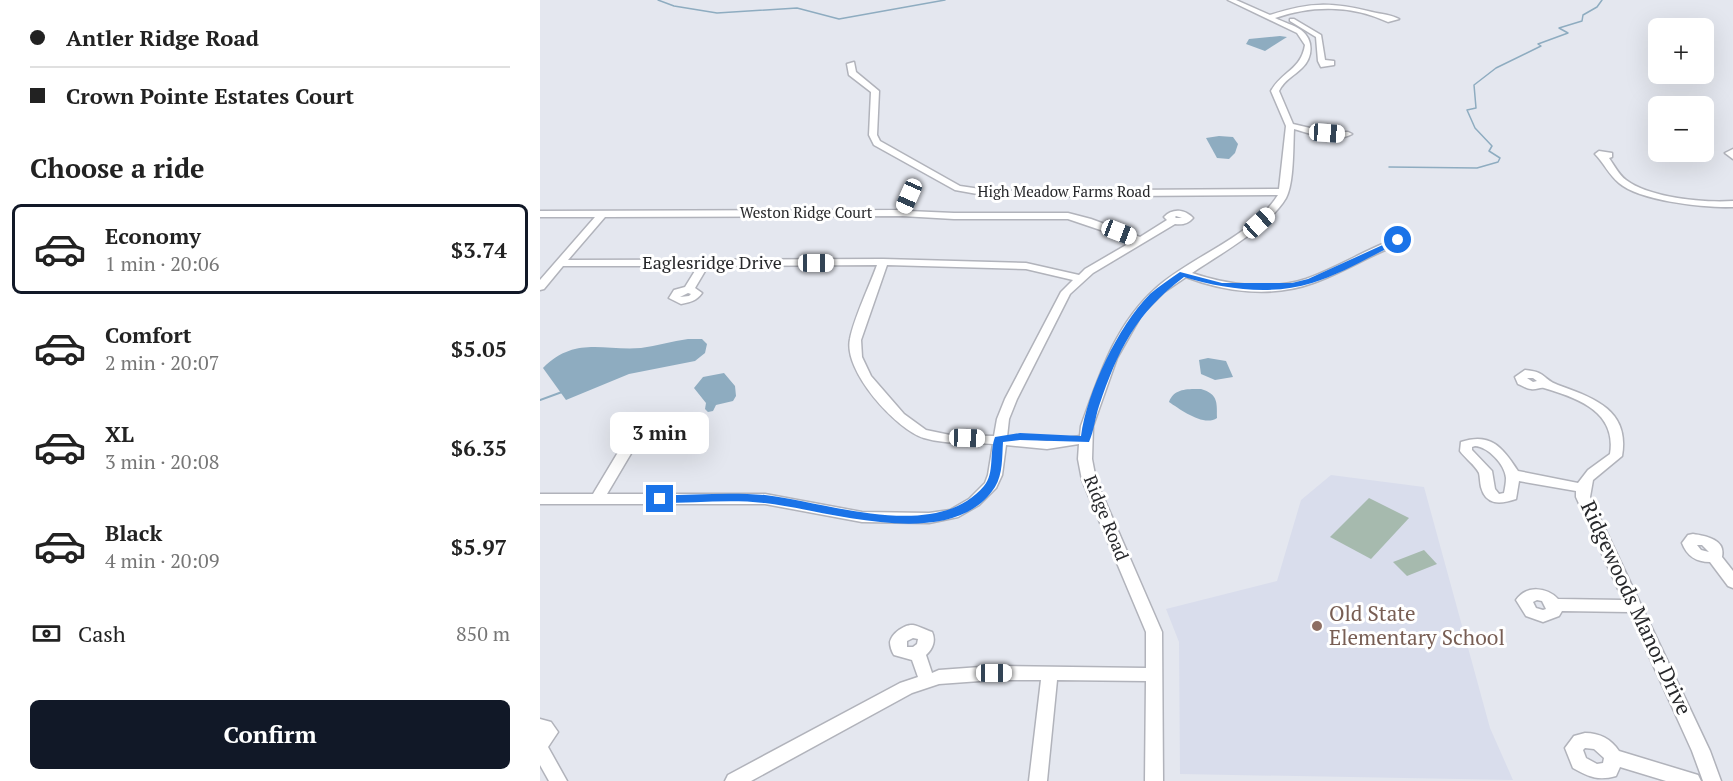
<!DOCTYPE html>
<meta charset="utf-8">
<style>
body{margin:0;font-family:"PT Serif",serif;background:#f6f6f6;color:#222;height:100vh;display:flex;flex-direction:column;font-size:22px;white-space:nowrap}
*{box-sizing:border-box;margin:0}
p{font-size:20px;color:#767676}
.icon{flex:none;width:33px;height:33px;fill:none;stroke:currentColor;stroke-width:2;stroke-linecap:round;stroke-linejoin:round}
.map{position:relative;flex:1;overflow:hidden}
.drawer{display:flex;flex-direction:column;background:#fff;width:540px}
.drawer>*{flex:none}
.banner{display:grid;align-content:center;height:132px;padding:0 30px;background:#fff}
.buttons{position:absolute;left:1108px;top:18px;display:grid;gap:12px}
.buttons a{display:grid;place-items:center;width:66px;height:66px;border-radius:9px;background:#fff;box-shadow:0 6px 24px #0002;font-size:30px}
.end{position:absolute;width:27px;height:27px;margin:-14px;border:8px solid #1a73e8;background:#fff;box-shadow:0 0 0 3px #fff}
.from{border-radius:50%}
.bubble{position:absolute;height:42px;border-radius:9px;background:#fff;box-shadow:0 6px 24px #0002;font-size:20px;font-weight:800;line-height:42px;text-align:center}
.car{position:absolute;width:18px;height:36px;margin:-18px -9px;border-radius:8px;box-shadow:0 0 4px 2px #0007;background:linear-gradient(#fff 24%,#345 0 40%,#fff 0 76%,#345 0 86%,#fff 0)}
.banner b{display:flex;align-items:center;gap:21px;height:57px;font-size:22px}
.banner b+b{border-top:2px solid #e0e0e0}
.banner i{width:15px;height:15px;background:#222}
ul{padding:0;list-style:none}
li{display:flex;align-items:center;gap:18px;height:90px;margin:0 12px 9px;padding:0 18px;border:3px solid transparent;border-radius:9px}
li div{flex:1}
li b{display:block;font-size:22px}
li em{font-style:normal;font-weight:800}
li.selected{border-color:#111827}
li>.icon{width:54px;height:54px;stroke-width:1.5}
h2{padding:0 30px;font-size:27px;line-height:72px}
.pay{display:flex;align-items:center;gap:15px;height:66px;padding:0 30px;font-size:22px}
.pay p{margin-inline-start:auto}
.primary-button{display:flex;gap:12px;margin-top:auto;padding:12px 30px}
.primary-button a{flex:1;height:69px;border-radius:9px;background:#111827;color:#fff;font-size:24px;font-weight:800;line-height:69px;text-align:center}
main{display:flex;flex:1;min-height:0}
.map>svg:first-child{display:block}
</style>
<main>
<section class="drawer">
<div class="banner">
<b><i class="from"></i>Antler Ridge Road</b>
<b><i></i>Crown Pointe Estates Court</b>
</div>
<h2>Choose a ride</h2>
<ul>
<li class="selected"><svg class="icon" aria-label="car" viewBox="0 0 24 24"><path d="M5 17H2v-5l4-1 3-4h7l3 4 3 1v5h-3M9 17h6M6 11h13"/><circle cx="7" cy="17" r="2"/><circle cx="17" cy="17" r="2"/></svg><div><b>Economy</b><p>1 min · 20:06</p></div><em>$3.74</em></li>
<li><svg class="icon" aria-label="car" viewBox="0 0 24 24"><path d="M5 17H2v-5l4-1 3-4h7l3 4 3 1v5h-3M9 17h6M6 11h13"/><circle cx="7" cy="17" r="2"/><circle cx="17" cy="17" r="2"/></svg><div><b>Comfort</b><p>2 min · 20:07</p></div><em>$5.05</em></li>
<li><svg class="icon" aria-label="car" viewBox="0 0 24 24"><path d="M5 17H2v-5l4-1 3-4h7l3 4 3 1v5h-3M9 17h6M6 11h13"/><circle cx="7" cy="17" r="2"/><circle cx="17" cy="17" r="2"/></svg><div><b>XL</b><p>3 min · 20:08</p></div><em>$6.35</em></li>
<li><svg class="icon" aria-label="car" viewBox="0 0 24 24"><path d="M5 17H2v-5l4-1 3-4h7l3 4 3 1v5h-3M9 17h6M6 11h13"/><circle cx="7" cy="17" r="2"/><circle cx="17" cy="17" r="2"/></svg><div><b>Black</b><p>4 min · 20:09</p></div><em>$5.97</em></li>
</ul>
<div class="pay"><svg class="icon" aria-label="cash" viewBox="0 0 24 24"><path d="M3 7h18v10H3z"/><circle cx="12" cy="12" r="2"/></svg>Cash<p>850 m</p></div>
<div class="primary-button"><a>Confirm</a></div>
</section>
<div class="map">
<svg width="1193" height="781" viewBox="0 0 1193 781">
<rect width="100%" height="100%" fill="#e4e7ef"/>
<path fill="#d9ddec" d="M791,475L884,487L950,728L973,780L640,774L639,642L626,609L737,581L761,500Z"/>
<g fill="#a6baae">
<path d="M829,498L869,518L831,559L790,537Z"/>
<path d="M884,550L897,564L867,576L853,562Z"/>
</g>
<g fill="#8eacc0">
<path d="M740,36L747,37L725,51L706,44L709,39Z"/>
<path d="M679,136L693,137L698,144L695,153L689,159L677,158L666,138Z"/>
<path d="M148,339H162L167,344L165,353L155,361L89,374L26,400L3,368C35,336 63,351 101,348C117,346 132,341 148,339Z"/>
<path d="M668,358L686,361L693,377L675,380L661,374L659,360Z"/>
<path d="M184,373L195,386L196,396L193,401L176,405L173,411L168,412L165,409L166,403L154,388L163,377Z"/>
<path d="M661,389C678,394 677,402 677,418C664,427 641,410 629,402C634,388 648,389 661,389Z"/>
</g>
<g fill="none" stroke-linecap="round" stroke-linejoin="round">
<g stroke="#8eacc0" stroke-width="1.5">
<path d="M118,0L134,6L177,13L257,8L299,19L405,0"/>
<path d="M849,167L937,168L958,162L960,158L949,151L952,146L935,128L927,110L936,108L934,85L956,68L1001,46L998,44L1028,33L1019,28L1042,21L1043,15L1057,7L1062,0"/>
</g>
<path stroke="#8eacc0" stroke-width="2" d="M0,400L22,392"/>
<g stroke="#b1b3bb" stroke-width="3">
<g id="minor">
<path d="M688,0H696L730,15C770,2 791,2 832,12C841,14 852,15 859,19L848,22C812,5 772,5 735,18C743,22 754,25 761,30C774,40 773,57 762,68C754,76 744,80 739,91L753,124L787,132H808L812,134C797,143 770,134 754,129C753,148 754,183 746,198C729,227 680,254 652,273C687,285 730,291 766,279C796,268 824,251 854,239L858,234H868L872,240L868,246L857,245C828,256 802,273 773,283C732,298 685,292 646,277L624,292L602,314L577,358L553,426L552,459L556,480L622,632L623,781H605L606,681L517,680L507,781H489L501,680H454L399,684L372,693L211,781H185L188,775L360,683L378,677L372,660L354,655C352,652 350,646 350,642C352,633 365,624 373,625C379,626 386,630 392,632C396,640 393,649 386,655L392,673L399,670L454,666L606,668V632L542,480L538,459L539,444L507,449L466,445L462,475L456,488L439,505L418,517L389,523L322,522L225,504H0V494H53L86,439L81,438L78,431C87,418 100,415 114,422L116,425C112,435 109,437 99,440L67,494H225L322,512L389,513L410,510L429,499L445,483L448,475L453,444C430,442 407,445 384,438C356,429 303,371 310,339C314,318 329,287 337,265L168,266L155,288L162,293C156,301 151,302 141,304L129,298L134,290L145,287L158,266H23L4,289L0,290V280L55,217H0V211L358,210L364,196L369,193L374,196L368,211L414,213H528L551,219L600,237L627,220L624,217C632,208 645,209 653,218C648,224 642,225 635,224L553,273L530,294L477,399L469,419L467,437L507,441L540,436L541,426C559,377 574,326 615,289C651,256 711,238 738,195L454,197L415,190L334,145L329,135L331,92L309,75L307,64L314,62L316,72L339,91L337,135L340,141L420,186L454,191L739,189L746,126L731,91C742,71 761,70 765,45L757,33ZM362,216L414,219H528L593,241L545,269L539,275L486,263L343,259L28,260L65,217ZM636,216L642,218H636L635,217ZM347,265L486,269L533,280L521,292L465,399L457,419L454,436L410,435L386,430L364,414L331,376L322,357L321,340ZM148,293L151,294L149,296L140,297ZM100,426H103L102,430L91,432ZM373,638L378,639L377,644L373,647H367V641Z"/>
<path d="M750,19H754L781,35L785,60L794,61V65L781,67L778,61L776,37L750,21Z"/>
<path d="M1193,149V159L1185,153Z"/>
<path d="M1059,151L1072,153V157L1069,158C1074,165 1079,175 1086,180C1110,198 1164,203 1193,201V207C1165,208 1100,201 1079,183C1069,175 1064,163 1055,154Z"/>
<path d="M985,370C1007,372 1002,379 1018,385C1054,398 1090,410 1082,456L1053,480L1050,497L1170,751L1181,781H1163L1152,751L1089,612L1022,611L1019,616L1003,622L986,616L976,600C986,585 1007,587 1018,599L1083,600L1036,497V491L979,481L976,499C961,504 946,506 941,487C940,483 940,477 939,473C935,465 925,458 920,451L921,442C951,432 963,448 978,471L1038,483L1048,470L1070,454C1077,412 1038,398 1004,388C1000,387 996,390 991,389C986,389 982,385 978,384L975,377ZM987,378H993L997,381L993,382ZM935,446C948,447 965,464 966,478C966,483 965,488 964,493L959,494L955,489L952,471L932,450V447ZM997,600L1002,601L1006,609L1003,610L996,608L993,602Z"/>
<path d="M1153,534C1167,536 1186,540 1182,557L1193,571V588L1188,586L1170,562C1156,562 1147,556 1142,543L1148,535ZM1157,545H1162L1169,552L1161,550Z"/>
<path d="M0,719L11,722L18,732L8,747L27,781H9L0,765Z"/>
<path d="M1045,733C1060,733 1071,739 1079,751L1158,775L1161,781H1126L1080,767L1076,776C1058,781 1049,777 1033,768L1025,748L1034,736ZM1045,748L1054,749L1064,758L1063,763L1057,764L1046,758L1043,750Z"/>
</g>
</g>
<use href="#minor" fill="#fff" fill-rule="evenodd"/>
</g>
<path fill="#1a73e8" d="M858,238L861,242C832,255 802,274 772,283C731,296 684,289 644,277C596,313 578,350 559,406C555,418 554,431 549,442L480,440L463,442C462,457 463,474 455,487C412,554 288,510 225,503C191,499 154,503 120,503L114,499L120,495C154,495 191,492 225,495C287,502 396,543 444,486C455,473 449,452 455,437L480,433L541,436C547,392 578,326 610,294C619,286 630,279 640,272L682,283H752L768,279Z"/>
<circle fill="#8d6e63" stroke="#fff" stroke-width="2" cx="777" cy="626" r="6"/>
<g text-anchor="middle" stroke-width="6" stroke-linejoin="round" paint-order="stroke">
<g font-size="15" fill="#27282b" stroke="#fff">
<text x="524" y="197">High Meadow Farms Road</text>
<text x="266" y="218">Weston Ridge Court</text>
</g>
<g font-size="18" fill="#27282b" stroke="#fff">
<text x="172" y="269">Eaglesridge Drive</text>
<text transform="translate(566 518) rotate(68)" y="6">Ridge Road</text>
</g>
<g font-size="21" fill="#27282b" stroke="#fff">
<text transform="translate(1096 608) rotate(65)" y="7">Ridgewoods Manor Drive</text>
</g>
<g font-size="21" fill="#785e54" stroke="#fff" text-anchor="start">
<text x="789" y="621">Old State<tspan x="789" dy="24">Elementary School</tspan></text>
</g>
</g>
</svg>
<div class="buttons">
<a>+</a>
<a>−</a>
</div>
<i class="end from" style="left:858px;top:240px"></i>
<i class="end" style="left:120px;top:499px"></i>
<div class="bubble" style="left:70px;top:412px;width:99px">3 min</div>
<i class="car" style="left:787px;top:133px;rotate:94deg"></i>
<i class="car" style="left:369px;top:196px;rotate:204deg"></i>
<i class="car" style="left:719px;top:223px;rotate:48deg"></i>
<i class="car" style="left:579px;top:232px;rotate:111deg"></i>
<i class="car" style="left:276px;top:263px;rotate:90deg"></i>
<i class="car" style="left:427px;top:438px;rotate:92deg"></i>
<i class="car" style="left:454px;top:673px;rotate:90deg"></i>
</div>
</main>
